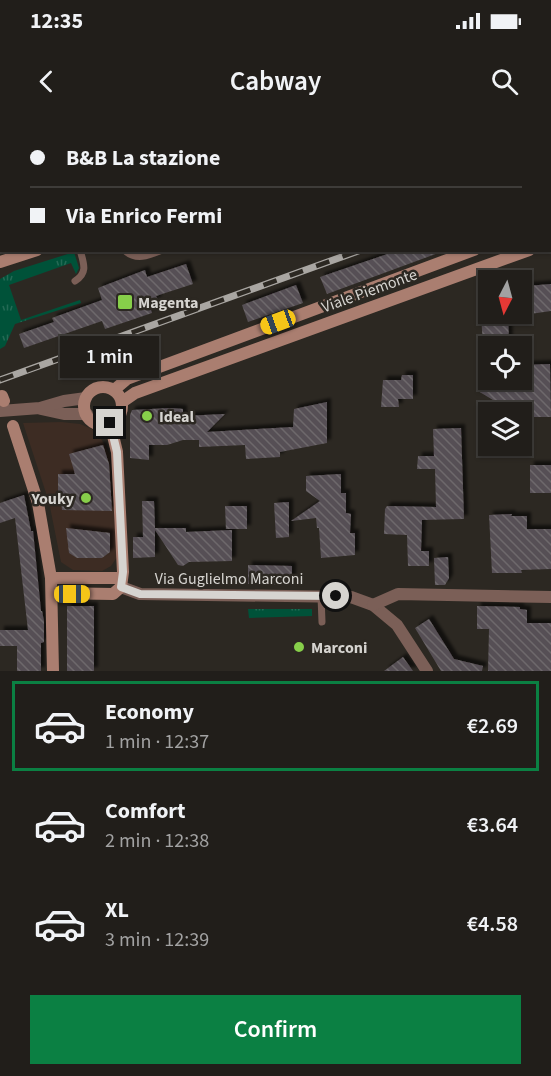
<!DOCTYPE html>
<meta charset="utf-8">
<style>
body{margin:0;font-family:"Source Sans 3",sans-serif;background:#292723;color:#f1f3f6;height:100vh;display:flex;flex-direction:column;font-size:22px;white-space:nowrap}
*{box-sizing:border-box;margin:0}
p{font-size:20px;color:#a2a2a2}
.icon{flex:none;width:33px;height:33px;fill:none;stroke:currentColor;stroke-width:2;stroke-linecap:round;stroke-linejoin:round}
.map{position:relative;height:551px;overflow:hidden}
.panel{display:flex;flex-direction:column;background:#211e1a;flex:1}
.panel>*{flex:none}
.top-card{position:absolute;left:0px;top:0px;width:552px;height:132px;box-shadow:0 2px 4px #0004,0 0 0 2px #3e3c39;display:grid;align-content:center;height:132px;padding:0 30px;background:#211e1a}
.needle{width:39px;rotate:186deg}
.buttons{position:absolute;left:478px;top:150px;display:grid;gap:12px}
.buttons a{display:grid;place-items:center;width:54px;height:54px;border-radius:0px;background:#211e1a;box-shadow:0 2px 4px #0004,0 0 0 2px #3e3c39;font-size:30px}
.end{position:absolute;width:27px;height:27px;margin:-14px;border:8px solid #d6d4d0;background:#111;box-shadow:0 0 0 3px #111}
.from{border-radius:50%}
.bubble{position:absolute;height:42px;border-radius:0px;background:#211e1a;box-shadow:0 2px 4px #0004,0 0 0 2px #3e3c39;font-size:20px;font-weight:600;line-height:42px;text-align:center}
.car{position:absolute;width:18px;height:36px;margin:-18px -9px;border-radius:8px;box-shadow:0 0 4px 2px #0007;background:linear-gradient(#f5c518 24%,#345 0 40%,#f5c518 0 76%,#345 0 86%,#f5c518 0)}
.top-card b{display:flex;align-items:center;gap:21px;height:57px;font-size:22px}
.top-card b+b{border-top:2px solid #3e3c39}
.top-card i{width:15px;height:15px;background:#f1f3f6}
ul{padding:10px 0 0;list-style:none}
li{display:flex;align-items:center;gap:18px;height:90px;margin:0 12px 9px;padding:0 18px;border:3px solid transparent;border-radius:0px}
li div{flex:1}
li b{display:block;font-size:22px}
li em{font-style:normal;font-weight:600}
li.selected{border-color:#0b8043}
li>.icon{width:54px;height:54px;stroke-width:1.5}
.cta{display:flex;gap:12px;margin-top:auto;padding:12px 30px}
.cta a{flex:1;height:69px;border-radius:0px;background:#0b8043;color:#fff;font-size:24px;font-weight:600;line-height:69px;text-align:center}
.status{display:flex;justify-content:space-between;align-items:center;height:42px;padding:0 30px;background:#211e1a;direction:ltr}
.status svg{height:16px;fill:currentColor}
header{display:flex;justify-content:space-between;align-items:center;height:78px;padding:0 30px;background:#211e1a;font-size:27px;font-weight:600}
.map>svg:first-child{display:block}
</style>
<div class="status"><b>12:35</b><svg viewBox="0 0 49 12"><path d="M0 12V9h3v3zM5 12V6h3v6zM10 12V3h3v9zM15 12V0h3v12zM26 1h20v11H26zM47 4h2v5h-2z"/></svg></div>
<header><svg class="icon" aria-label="back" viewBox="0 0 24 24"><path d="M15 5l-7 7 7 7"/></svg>Cabway<svg class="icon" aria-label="search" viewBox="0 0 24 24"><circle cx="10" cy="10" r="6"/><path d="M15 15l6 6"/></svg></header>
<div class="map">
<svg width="551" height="551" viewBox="0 0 551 551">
<defs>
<pattern id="grass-tufts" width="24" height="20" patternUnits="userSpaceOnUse" patternTransform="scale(1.5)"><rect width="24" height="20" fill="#005239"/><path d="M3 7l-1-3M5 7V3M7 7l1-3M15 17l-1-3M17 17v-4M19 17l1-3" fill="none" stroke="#246a55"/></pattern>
<pattern id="building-back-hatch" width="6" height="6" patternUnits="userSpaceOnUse" patternTransform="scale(1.5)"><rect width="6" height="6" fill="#575055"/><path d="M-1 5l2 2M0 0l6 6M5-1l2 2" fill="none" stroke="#6e686c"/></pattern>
<filter id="shadow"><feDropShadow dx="4" dy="-4" stdDeviation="1.5" flood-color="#0009"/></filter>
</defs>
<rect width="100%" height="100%" fill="#2c2822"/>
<path fill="#3d2c23" d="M61,302L80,304L92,309L99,315L110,335L117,437L111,446L102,451L73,450L61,442L49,382L23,303Z"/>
<g fill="url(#grass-tufts)">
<path d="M74,132L79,148L76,154L71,143L9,165L21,200L80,180L81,183L15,204L5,226L0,229V159L14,151Z"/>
<path d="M248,489H312V496L249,498Z"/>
</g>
<g fill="url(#building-back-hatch)" filter="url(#shadow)">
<path d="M399,130L441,132L327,174L320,157Z"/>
<path d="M186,144L193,164L156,176L158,180L149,183L152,193L105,209L102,201L24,228L19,214L54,202L52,198L102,180L98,168L145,150L147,157Z"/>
<path d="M551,164V191L530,194L527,166Z"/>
<path d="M296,165L303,183L248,202L242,185Z"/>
<path d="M481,194H508L509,226H483Z"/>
<path d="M550,244L551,297H522V292H519V283H498L478,271H495V261L522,260V245Z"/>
<path d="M402,255H413V279H398L399,287H381L383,260H401Z"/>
<path d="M327,282V323L280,332V337L246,339L245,325L199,327V320H183L167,325H149V340L130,338V295L132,290L171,288L183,289V296L225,294L207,312L293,307L294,289Z"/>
<path d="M461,308L464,399L422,400L421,431H429V446H408L407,415L384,414L385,389L387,386L436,387L435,349H417L418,336H434L433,309Z"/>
<path d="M103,325L109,344L112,391L62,390L60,373H58V354H75L69,334Z"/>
<rect x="530" y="345" width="21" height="28"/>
<path d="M341,354V373H346V393L351,394L350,413H355V435L321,438L319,408H317L316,398L291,401L320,381L306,371V356Z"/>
<path d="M24,375L31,411H33L41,491H42L44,501V522L41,523V551H17V526H0V510H28L15,398L0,403V383Z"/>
<path d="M142,381H154L155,408H186V412L232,410V441L189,442L183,446L178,445L155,410V437L133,438V417H143Z"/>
<path d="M289,382V417L276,418L274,383Z"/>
<path d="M225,386H247V409H226Z"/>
<path d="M512,394L511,396H527V409H551V449L521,450L522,453H492L489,395Z"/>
<path d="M66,408L110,413V432L102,438H77L69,433Z"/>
<path d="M448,437L449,458L445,465H435L434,438Z"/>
<path d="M248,445L292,446V465L248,464Z"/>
<rect x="67" y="486" width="27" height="65"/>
<path d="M477,486L520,487V489L527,490V503H551V551H488L489,509H477Z"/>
<path d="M429,499L454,539L483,546L482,551H441L415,508Z"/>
<path d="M403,537L413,551H384Z"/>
</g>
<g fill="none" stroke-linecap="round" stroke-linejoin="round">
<g stroke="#7b5f57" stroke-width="7">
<path d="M124,130C136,141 148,136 162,130"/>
<path d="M75,161C88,153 84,144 80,130"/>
<path d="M321,476L322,502"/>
</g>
<g stroke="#7b5f57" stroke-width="12">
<path d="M212,0V2"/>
<path d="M253,0V2"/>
<path d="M41,289L64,294H87"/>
<path d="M0,291L40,288L64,281L86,278"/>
<path d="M121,467L140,474L351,477L373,485L397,505L427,551"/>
<path d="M373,485L398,474L551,477"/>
</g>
<g stroke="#aa7e70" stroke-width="12">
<path d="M371,2L375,0"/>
<path d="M550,102H551"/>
<path d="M550,123L551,122"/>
<path d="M0,142L37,130"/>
<circle cx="103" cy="286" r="19"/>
<path d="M114,270L127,259L474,130"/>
<path d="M2,276L4,281"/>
<path d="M122,282L135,273L529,130"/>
<path d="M13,306L38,383L51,458L53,551"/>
<path d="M51,458H122"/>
<path d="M52,473L113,474L121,467L123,452L117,332L110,303"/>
</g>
<g stroke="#a9a6a2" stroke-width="7">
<g id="rail">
<path d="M550,52H551"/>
<path d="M550,63L551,62"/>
<path d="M0,260L361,130"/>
</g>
</g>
<use href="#rail" stroke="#2c2822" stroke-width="4.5" stroke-dasharray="14" stroke-linecap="butt"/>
</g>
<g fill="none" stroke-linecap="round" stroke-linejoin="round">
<path stroke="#d6d4d0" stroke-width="8" d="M110,303L117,332L123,452L121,467L140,474L336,476"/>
</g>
<g fill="#87cf4a" stroke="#2c2822" stroke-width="2">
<rect x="117" y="174" width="16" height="16" rx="3"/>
<circle cx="147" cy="296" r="6"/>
<circle cx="86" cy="378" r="6"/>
<circle cx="299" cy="527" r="6"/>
</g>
<g text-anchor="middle" stroke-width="5" stroke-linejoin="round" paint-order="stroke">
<g font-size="16" fill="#d6d4d0" stroke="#2c2822">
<text transform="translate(369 170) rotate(-20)" y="6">Viale Piemonte</text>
<text x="229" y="464">Via Guglielmo Marconi</text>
</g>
<g font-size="16" font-weight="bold" fill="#d6d4d0" stroke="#2c2822" text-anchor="start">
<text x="138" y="188">Magenta</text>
<text x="159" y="302">Ideal</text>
<text x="74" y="384" text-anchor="end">Youky</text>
<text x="311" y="533">Marconi</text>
</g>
</g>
</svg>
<div class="buttons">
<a><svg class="needle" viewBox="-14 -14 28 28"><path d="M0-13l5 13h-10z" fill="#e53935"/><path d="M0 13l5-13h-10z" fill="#a2a2a2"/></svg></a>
<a><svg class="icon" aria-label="locate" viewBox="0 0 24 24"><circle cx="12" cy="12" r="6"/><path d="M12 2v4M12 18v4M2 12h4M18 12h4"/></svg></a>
<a><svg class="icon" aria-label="layers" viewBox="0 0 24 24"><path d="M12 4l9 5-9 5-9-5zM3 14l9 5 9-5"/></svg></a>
</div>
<i class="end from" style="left:336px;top:476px"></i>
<i class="end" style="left:110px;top:303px"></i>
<div class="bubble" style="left:60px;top:216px;width:99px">1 min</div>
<i class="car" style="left:278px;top:202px;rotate:250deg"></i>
<i class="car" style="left:72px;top:474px;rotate:90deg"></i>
<div class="top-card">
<b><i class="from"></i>B&amp;B La stazione</b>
<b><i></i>Via Enrico Fermi</b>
</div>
</div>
<section class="panel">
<ul>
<li class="selected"><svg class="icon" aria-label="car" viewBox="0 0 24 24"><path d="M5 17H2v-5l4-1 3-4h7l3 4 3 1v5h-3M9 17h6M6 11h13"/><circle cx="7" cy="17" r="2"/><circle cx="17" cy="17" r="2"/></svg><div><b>Economy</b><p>1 min · 12:37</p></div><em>€2.69</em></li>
<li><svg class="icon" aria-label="car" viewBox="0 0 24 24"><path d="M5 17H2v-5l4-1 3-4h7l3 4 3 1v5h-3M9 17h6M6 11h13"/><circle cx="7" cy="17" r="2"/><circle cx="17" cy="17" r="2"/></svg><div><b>Comfort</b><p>2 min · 12:38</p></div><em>€3.64</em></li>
<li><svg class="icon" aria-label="car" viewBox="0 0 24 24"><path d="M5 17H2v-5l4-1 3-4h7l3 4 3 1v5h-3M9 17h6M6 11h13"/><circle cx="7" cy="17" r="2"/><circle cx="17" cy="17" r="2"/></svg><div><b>XL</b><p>3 min · 12:39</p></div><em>€4.58</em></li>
</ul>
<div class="cta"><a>Confirm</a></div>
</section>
